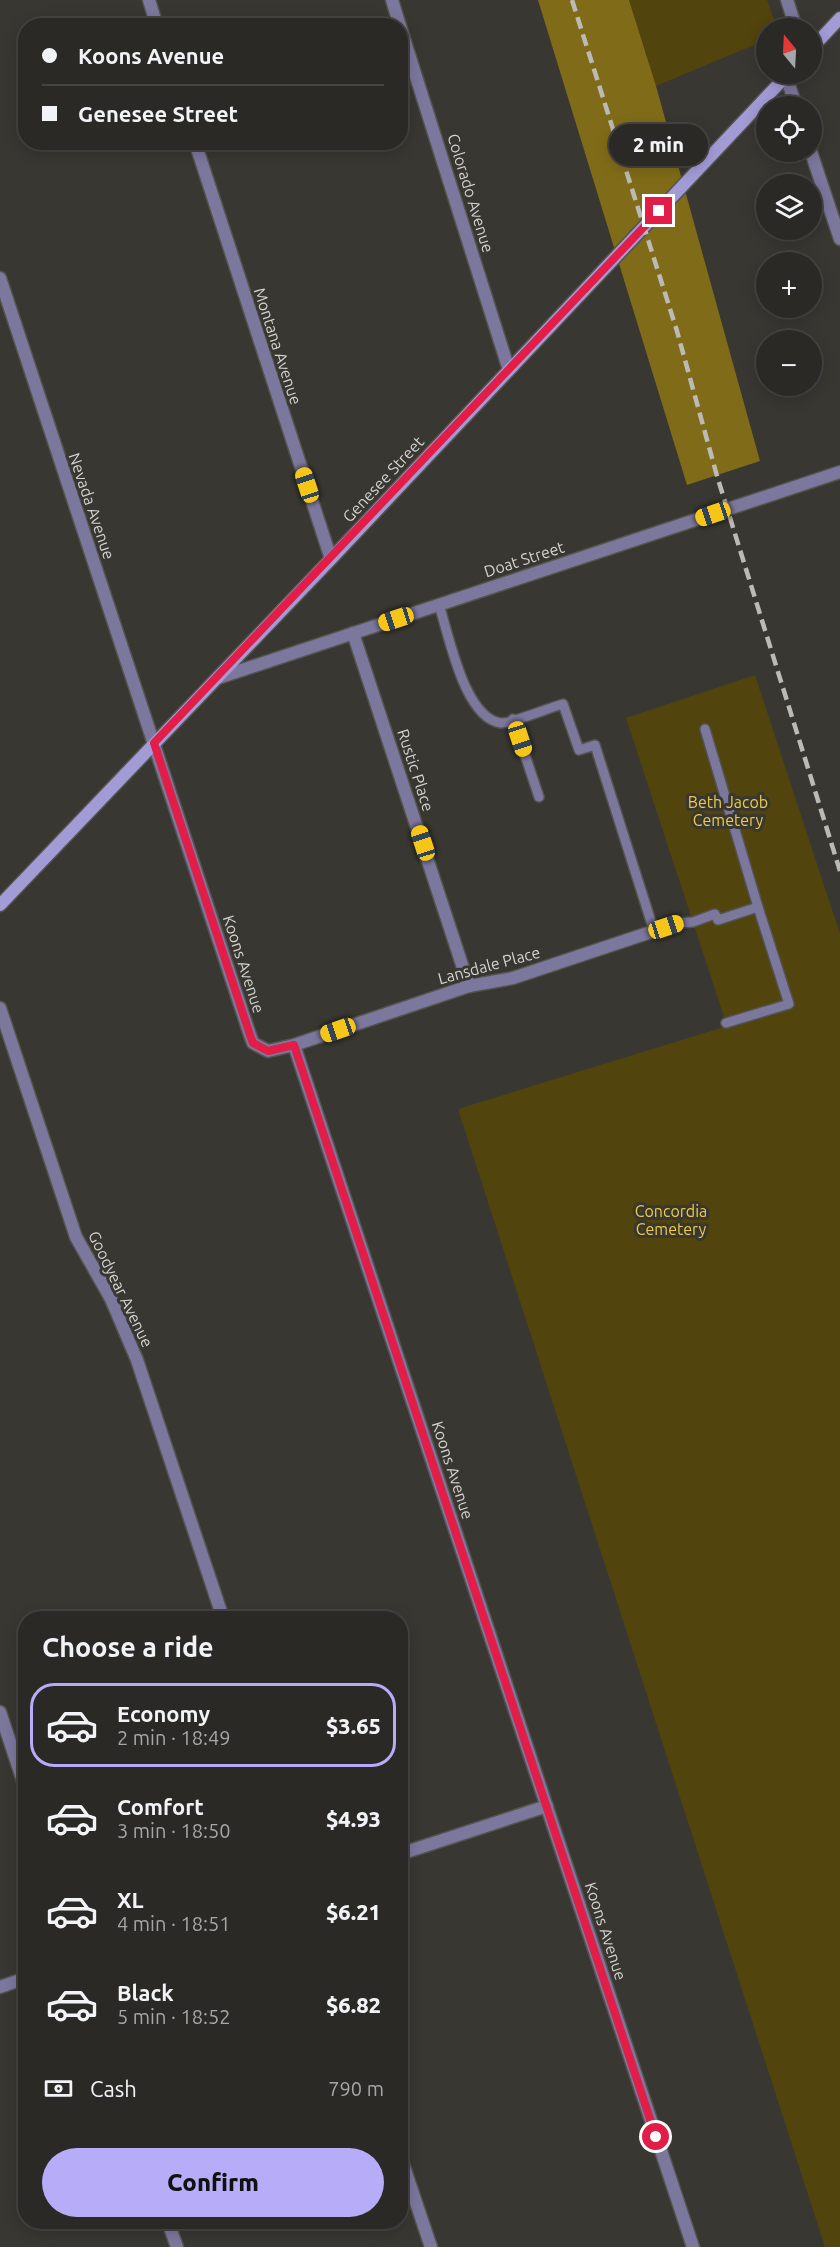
<!DOCTYPE html>
<meta charset="utf-8">
<style>
body{margin:0;font-family:Ubuntu,sans-serif;background:#32312e;color:#f1f3f6;height:100vh;display:flex;flex-direction:column;font-size:22px;white-space:nowrap}
*{box-sizing:border-box;margin:0}
p{font-size:20px;color:#a5a6a7}
.icon{flex:none;width:33px;height:33px;fill:none;stroke:currentColor;stroke-width:2;stroke-linecap:round;stroke-linejoin:round}
.map{position:relative;flex:1;overflow:hidden}
.sheet{position:absolute;left:18px;top:1611px;width:390px;height:618px;display:flex;flex-direction:column;background:#2a2926;border-radius:24px;box-shadow:0 3px 15px #0003,0 0 0 2px #464543}
.sheet>*{flex:none}
.banner{position:absolute;left:18px;top:18px;width:390px;height:132px;border-radius:24px;box-shadow:0 3px 15px #0003,0 0 0 2px #464543;display:grid;align-content:center;height:132px;padding:0 24px;background:#2a2926}
.needle{width:39px;rotate:342deg}
.buttons{position:absolute;left:756px;top:18px;display:grid;gap:12px}
.buttons a{display:grid;place-items:center;width:66px;height:66px;border-radius:50%;background:#2a2926;box-shadow:0 3px 15px #0003,0 0 0 2px #464543;font-size:30px}
.end{position:absolute;width:27px;height:27px;margin:-14px;border:8px solid #e11d48;background:#fff;box-shadow:0 0 0 3px #fff}
.from{border-radius:50%}
.bubble{position:absolute;height:42px;border-radius:21px;background:#2a2926;box-shadow:0 3px 15px #0003,0 0 0 2px #464543;font-size:20px;font-weight:800;line-height:42px;text-align:center}
.car{position:absolute;width:18px;height:36px;margin:-18px -9px;border-radius:8px;box-shadow:0 0 4px 2px #0007;background:linear-gradient(#f5c518 24%,#345 0 40%,#f5c518 0 76%,#345 0 86%,#f5c518 0)}
.banner b{display:flex;align-items:center;gap:21px;height:57px;font-size:22px}
.banner b+b{border-top:2px solid #464543}
.banner i{width:15px;height:15px;background:#f1f3f6}
ul{padding:0;list-style:none}
li{display:flex;align-items:center;gap:18px;height:84px;margin:0 12px 9px;padding:0 12px;border:3px solid transparent;border-radius:24px}
li div{flex:1}
li b{display:block;font-size:22px}
li em{font-style:normal;font-weight:800}
li.selected{border-color:#b6acf8}
li>.icon{width:54px;height:54px;stroke-width:1.5}
h2{padding:0 24px;font-size:27px;line-height:72px}
.pay{display:flex;align-items:center;gap:15px;height:66px;padding:0 24px;font-size:22px}
.pay p{margin-inline-start:auto}
.cta{display:flex;gap:12px;margin-top:auto;padding:12px 24px}
.cta a{flex:1;height:69px;border-radius:36px;background:#b6acf8;color:#111;font-size:24px;font-weight:800;line-height:69px;text-align:center}
.map>svg:first-child{display:block}
</style>
<div class="map">
<svg width="840" height="2247" viewBox="0 0 840 2247">
<rect width="100%" height="100%" fill="#383732"/>
<g fill="#52440d">
<path d="M629,0H767L777,28H766V40L656,86Z"/>
<path d="M755,675L840,934V2247H825L458,1109L727,1026L626,718Z"/>
</g>
<path fill="#806c18" d="M538,0H629L656,86L760,461L687,485Z"/>
<g fill="none" stroke-linecap="round" stroke-linejoin="round">
<g stroke="#54534e" stroke-width="12">
<g id="service">
<path d="M439,605C449,635 464,718 501,723C510,724 551,707 563,704L579,750L595,745L654,931"/>
<path d="M513,719L539,797"/>
<path d="M678,923L693,922L715,914L718,920L758,907L705,729"/>
<path d="M726,1023L789,1004L758,907"/>
</g>
</g>
<g stroke="#54534e" stroke-width="15">
<g id="minor">
<path d="M149,0L157,26"/>
<path d="M392,0L400,26"/>
<path d="M787,0L796,28"/>
<path d="M400,26L509,370"/>
<path d="M786,76L796,106"/>
<path d="M195,142L331,559"/>
<path d="M811,152L840,239"/>
<path d="M0,278L250,1035L253,1043L268,1051L294,1045L693,2247"/>
<path d="M353,633L469,986"/>
<path d="M218,678L840,472"/>
<path d="M0,1008L76,1237L111,1299L137,1360L223,1618"/>
<path d="M294,1045L469,986L513,978L678,923"/>
<path d="M0,1712L26,1790"/>
<path d="M400,1854L547,1806"/>
<path d="M0,1987L26,1978"/>
<path d="M400,2155L431,2247"/>
<path d="M168,2222L177,2247"/>
</g>
</g>
<g stroke="#54534e" stroke-width="15">
<g id="secondary">
<path d="M812,48L840,18"/>
<path d="M0,905L331,559L788,74"/>
</g>
</g>
<use href="#service" stroke="#7c779d" stroke-width="9"/>
<use href="#minor" stroke="#7c779d" stroke-width="12"/>
<use href="#secondary" stroke="#a39bd6" stroke-width="12"/>
<path stroke="#bbbab7" stroke-width="4.5" stroke-dasharray="12 6" stroke-linecap="butt" d="M572,0L677,331L717,476L840,871"/>
</g>
<g fill="none" stroke-linecap="round" stroke-linejoin="round">
<path stroke="#e11d48" stroke-width="8" d="M656,2137L294,1045L268,1051L253,1043L250,1035L154,743L659,211"/>
</g>
<g text-anchor="middle" stroke-width="6" stroke-linejoin="round" paint-order="stroke">
<g font-size="16" fill="#d4d3d0" stroke="#383732">
<text transform="translate(471 193) rotate(73)" y="6">Colorado Avenue</text>
<text transform="translate(278 346) rotate(72)" y="6">Montana Avenue</text>
<text transform="translate(383 479) rotate(-47)" y="6">Genesee Street</text>
<text transform="translate(92 506) rotate(71)" y="6">Nevada Avenue</text>
<text transform="translate(524 559) rotate(-18)" y="6">Doat Street</text>
<text transform="translate(416 770) rotate(72)" y="6">Rustic Place</text>
<text transform="translate(244 964) rotate(72)" y="6">Koons Avenue</text>
<text transform="translate(489 965) rotate(-15)" y="6">Lansdale Place</text>
<text transform="translate(121 1289) rotate(64)" y="6">Goodyear Avenue</text>
<text transform="translate(453 1470) rotate(72)" y="6">Koons Avenue</text>
<text transform="translate(606 1931) rotate(72)" y="6">Koons Avenue</text>
</g>
<g font-size="16" fill="#efcc3d" stroke="#383732">
<text x="728" y="808">Beth Jacob<tspan x="728" dy="18">Cemetery</tspan></text>
<text x="671" y="1217">Concordia<tspan x="671" dy="18">Cemetery</tspan></text>
</g>
</g>
</svg>
<div class="buttons">
<a><svg class="needle" viewBox="-14 -14 28 28"><path d="M0-13l5 13h-10z" fill="#e53935"/><path d="M0 13l5-13h-10z" fill="#a5a6a7"/></svg></a>
<a><svg class="icon" aria-label="locate" viewBox="0 0 24 24"><circle cx="12" cy="12" r="6"/><path d="M12 2v4M12 18v4M2 12h4M18 12h4"/></svg></a>
<a><svg class="icon" aria-label="layers" viewBox="0 0 24 24"><path d="M12 4l9 5-9 5-9-5zM3 14l9 5 9-5"/></svg></a>
<a>+</a>
<a>−</a>
</div>
<i class="end from" style="left:656px;top:2137px"></i>
<i class="end" style="left:659px;top:211px"></i>
<div class="bubble" style="left:609px;top:124px;width:99px">2 min</div>
<i class="car" style="left:307px;top:485px;rotate:342deg"></i>
<i class="car" style="left:713px;top:514px;rotate:251deg"></i>
<i class="car" style="left:396px;top:619px;rotate:252deg"></i>
<i class="car" style="left:520px;top:739px;rotate:162deg"></i>
<i class="car" style="left:423px;top:843px;rotate:342deg"></i>
<i class="car" style="left:666px;top:927px;rotate:72deg"></i>
<i class="car" style="left:338px;top:1030px;rotate:251deg"></i>
<div class="banner">
<b><i class="from"></i>Koons Avenue</b>
<b><i></i>Genesee Street</b>
</div>
<section class="sheet">
<h2>Choose a ride</h2>
<ul>
<li class="selected"><svg class="icon" aria-label="car" viewBox="0 0 24 24"><path d="M5 17H2v-5l4-1 3-4h7l3 4 3 1v5h-3M9 17h6M6 11h13"/><circle cx="7" cy="17" r="2"/><circle cx="17" cy="17" r="2"/></svg><div><b>Economy</b><p>2 min · 18:49</p></div><em>$3.65</em></li>
<li><svg class="icon" aria-label="car" viewBox="0 0 24 24"><path d="M5 17H2v-5l4-1 3-4h7l3 4 3 1v5h-3M9 17h6M6 11h13"/><circle cx="7" cy="17" r="2"/><circle cx="17" cy="17" r="2"/></svg><div><b>Comfort</b><p>3 min · 18:50</p></div><em>$4.93</em></li>
<li><svg class="icon" aria-label="car" viewBox="0 0 24 24"><path d="M5 17H2v-5l4-1 3-4h7l3 4 3 1v5h-3M9 17h6M6 11h13"/><circle cx="7" cy="17" r="2"/><circle cx="17" cy="17" r="2"/></svg><div><b>XL</b><p>4 min · 18:51</p></div><em>$6.21</em></li>
<li><svg class="icon" aria-label="car" viewBox="0 0 24 24"><path d="M5 17H2v-5l4-1 3-4h7l3 4 3 1v5h-3M9 17h6M6 11h13"/><circle cx="7" cy="17" r="2"/><circle cx="17" cy="17" r="2"/></svg><div><b>Black</b><p>5 min · 18:52</p></div><em>$6.82</em></li>
</ul>
<div class="pay"><svg class="icon" aria-label="cash" viewBox="0 0 24 24"><path d="M3 7h18v10H3z"/><circle cx="12" cy="12" r="2"/></svg>Cash<p>790 m</p></div>
<div class="cta"><a>Confirm</a></div>
</section>
</div>
